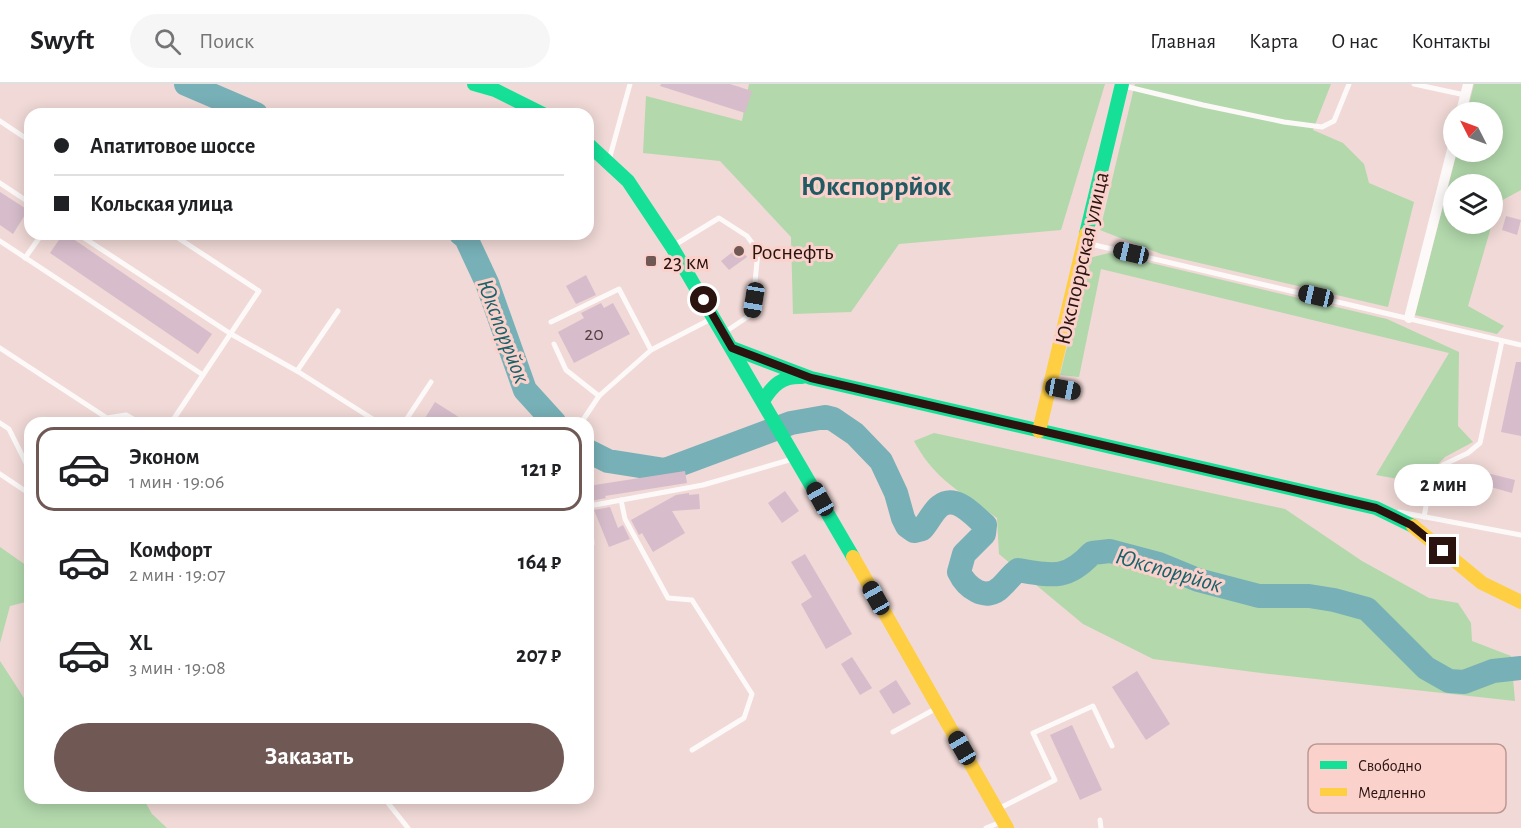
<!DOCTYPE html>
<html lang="ru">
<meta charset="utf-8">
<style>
body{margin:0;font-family:"Alegreya Sans",sans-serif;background:#f6f6f6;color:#202124;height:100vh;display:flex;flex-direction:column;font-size:22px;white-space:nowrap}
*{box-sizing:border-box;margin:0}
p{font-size:20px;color:#757577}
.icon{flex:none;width:33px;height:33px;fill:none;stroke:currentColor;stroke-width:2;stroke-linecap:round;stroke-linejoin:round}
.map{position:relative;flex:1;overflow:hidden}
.panel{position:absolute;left:24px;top:333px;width:570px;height:387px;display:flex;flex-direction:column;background:#fff;border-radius:18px;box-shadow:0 3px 15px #0003}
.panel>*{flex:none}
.hud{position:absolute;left:24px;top:24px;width:570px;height:132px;border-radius:18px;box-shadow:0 3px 15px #0003;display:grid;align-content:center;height:132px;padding:0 30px;background:#fff}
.needle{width:39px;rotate:312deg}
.buttons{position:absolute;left:1443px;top:18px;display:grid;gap:12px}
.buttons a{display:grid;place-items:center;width:60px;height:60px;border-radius:50%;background:#fff;box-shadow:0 3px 15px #0003;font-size:30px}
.end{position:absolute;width:27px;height:27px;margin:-14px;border:8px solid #2b1310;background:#fff;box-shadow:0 0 0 3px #fff}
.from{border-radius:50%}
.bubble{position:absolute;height:42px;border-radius:21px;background:#fff;box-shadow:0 3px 15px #0003;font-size:20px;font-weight:600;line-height:42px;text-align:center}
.car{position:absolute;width:18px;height:36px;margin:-18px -9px;border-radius:8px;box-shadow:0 0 4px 2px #0007;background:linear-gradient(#222 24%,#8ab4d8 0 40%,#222 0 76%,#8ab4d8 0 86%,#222 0)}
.hud b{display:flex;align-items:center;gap:21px;height:57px;font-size:22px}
.hud b+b{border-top:2px solid #e0e0e0}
.hud i{width:15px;height:15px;background:#202124}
ul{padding:10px 0 0;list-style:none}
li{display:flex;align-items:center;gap:18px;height:84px;margin:0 12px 9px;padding:0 18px;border:3px solid transparent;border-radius:18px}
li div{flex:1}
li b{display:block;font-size:22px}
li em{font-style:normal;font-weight:600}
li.on{border-color:#705855}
li>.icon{width:54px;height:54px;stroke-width:1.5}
.button{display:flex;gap:12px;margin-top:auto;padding:12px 30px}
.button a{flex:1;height:69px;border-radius:36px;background:#705855;color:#fff;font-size:24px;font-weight:600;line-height:69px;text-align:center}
header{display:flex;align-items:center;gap:36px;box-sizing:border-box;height:84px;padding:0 30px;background:#fff;border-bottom:2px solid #e0e0e0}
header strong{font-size:28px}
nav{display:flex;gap:33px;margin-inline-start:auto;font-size:21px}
.search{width:420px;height:54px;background:#f6f6f6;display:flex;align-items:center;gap:15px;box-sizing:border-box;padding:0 21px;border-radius:33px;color:#757577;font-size:22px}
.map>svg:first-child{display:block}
</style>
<header>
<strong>Swyft</strong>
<div class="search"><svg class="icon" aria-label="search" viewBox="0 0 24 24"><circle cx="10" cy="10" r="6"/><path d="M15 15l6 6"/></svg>Поиск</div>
<nav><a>Главная</a><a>Карта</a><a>О нас</a><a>Контакты</a></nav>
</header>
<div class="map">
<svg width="1521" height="744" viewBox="0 0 1521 744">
<rect width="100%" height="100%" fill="#f0d9d6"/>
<g fill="#b2d8ac">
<path d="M749,0H1105L1061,146L899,160L851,228L793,230L791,153L720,77L643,69L646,12L742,37Z"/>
<path d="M1135,0H1331L1313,46L1343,59L1364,80L1369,99L1414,118L1388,223L1161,170L1100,146Z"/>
<path d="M1474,0H1521V106L1499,118L1493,139L1492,100H1454V140H1492L1468,222L1504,242L1497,250L1415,231L1457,68H1492V28H1467Z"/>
<path d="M1109,169L1387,235L1459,268L1458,342L1473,358L1445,373L1420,399L1376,391L1449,269L1101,185L1079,293L1060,291L1089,174Z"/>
<path d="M934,349L1285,425L1362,477L1429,514L1458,519L1471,539L1472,557L1511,572L1515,617L1269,590L1153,575L1083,540L999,470L997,434C963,410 934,395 914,357Z"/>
<path d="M0,463L30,484V517L10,522L0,559Z"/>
<path d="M0,577L24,614H30V714H143L152,730L167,744H0Z"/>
</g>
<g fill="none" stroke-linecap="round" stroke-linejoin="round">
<g stroke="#77b0b7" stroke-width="24">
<path d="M186,0L256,30"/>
<path d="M461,150L466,154L487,199L525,306L555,339"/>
<path d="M588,367L608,377L665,386L791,339L825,333L833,335L855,350L881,377L896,409L903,434L907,442L914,447L922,445C928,439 933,427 940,422C956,410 973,431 985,441L984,450L964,470L959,488C966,503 986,519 1001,503C1008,497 1011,491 1018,486C1053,492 1067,496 1092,469L1110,467L1159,480L1198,496L1259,512H1309L1334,516L1367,525L1426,584L1449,597L1464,598L1493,587L1521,584"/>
</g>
</g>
<g fill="#d7bdcb">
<path d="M661,0H730L752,7L745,29L660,2Z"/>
<path d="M0,108L28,126L13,150L0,141Z"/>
<path d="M1506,132L1521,136L1517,151L1502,146Z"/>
<path d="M63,150H66L212,250L198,270L50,169Z"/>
<path d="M739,163L747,173L729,186L721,177Z"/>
<path d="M586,191L596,211L576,220L566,202Z"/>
<path d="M601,219L604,224L613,219L630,250L574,279L558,248L584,234L581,229Z"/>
<path d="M1516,278H1521V352L1501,348Z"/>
<path d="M435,318L468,339H422Z"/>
<path d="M685,387L687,399L605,412L606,414L590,417L588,412V402Z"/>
<path d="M1487,389L1515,396L1512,409L1484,401Z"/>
<path d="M785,407L799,427L782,439L768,419Z"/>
<path d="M689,409V411L699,410L700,425L672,427L685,449L653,468L642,449L639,451L631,436L676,411Z"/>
<path d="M610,423L618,444L623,441L630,455L609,463L594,426Z"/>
<path d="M805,470L852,550L826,565L801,520L812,513L791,478Z"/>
<path d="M852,573L872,604L860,611L841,580Z"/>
<path d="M1137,587L1170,640L1146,656L1112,603Z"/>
<path d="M896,596L911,620L893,630L879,607Z"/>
<path d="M1072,641L1102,706L1080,716L1050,651Z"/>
</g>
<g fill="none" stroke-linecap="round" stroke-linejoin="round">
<g stroke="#fdf9f9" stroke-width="5">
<path d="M1414,0L1465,11"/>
<path d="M1124,2L1203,21L1284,38L1322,43L1334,37L1349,0"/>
<path d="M0,37L30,57"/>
<path d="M609,76L630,0"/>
<path d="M0,99L30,119"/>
<path d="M78,150L231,250L297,287L379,339"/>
<path d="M0,157L203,291"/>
<path d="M1086,159L1521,261"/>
<path d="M673,162L719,134L747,152L758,167L752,230L725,248"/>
<path d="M25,174L42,150"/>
<path d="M551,238L619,205L651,266"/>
<path d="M554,260L566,286L599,312"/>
<path d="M0,264L107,334L126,331L140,339"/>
<path d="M297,287L338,227"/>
<path d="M1052,303L1076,308"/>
<path d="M0,339L9,345L30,387"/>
<path d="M171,339L259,207L172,150"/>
<path d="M404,339L431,298"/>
<path d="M581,339L599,312L651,266L713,234"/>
<path d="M0,390L30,410"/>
<path d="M621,416L625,435L668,514L692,516L752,610L744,634L692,666"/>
<path d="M1399,428L1521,451"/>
<path d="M1424,433L1430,400L1443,381L1468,369L1480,359L1502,257"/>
<path d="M592,460L589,422L703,401L796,374"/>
<path d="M893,648L937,624"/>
<path d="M384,714L408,744"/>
<path d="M998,725L1055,696L1033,649L1093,622L1112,662"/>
<path d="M1100,736L1101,744"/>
<path d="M986,744L1001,738"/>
</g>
<g stroke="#fdf9f9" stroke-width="10">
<path d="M1461,28L1468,0"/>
<path d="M1409,234L1454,58"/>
</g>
<g stroke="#16e098" stroke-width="14">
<path d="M474,0L495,6L543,30"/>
<path d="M588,60L628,97L672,163L853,473"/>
<path d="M1086,150L1122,0"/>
<path d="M732,264L811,294L1376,424L1413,442"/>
<path d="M763,317C773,301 782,292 802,293"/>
</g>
<g stroke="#ffcf43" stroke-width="14">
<path d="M1039,347L1086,150"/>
<path d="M1413,442L1482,499L1521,518"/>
<path d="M853,473L1007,744"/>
</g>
</g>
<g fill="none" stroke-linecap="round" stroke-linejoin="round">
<path stroke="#2b1310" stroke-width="8" d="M704,216L732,264L811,294L1376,424L1411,441L1443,467"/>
</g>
<g fill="#705855" stroke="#fbd1cb" stroke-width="2">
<circle cx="739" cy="167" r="6"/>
<rect x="645" y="171" width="12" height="12" rx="3"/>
</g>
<g text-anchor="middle" stroke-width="6" stroke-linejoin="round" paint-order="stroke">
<g font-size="20" fill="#563e3f">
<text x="594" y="256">20</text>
</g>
<g font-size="22" fill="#2b1310" stroke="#fbd1cb" text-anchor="start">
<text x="751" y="175">Роснефть</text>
<text x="663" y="185">23 км</text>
</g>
<g font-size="22" fill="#2b1310" stroke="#fbd1cb">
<text transform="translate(1081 174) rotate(-77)" y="8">Юкспоррская улица</text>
</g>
<g font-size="24" font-style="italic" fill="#18626b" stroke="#fbd1cb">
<text transform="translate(504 247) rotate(69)" y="8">Юкспоррйок</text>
<text transform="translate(1169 486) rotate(16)" y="8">Юкспоррйок</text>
</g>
<g font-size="28" font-weight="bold" fill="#215a62" stroke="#fbd1cb">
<text x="876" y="111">Юкспоррйок</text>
</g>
</g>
<rect x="1308" y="660" width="198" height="69" rx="9" fill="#fbd1cb" stroke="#bd9893" stroke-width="1.5"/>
<rect x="1320" y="677" width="27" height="8" fill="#16e098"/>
<rect x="1320" y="704" width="27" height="8" fill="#ffcf43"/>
<g font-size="16" fill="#2b1310">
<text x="1358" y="687">Свободно</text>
<text x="1358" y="714">Медленно</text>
</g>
</svg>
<div class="buttons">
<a><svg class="needle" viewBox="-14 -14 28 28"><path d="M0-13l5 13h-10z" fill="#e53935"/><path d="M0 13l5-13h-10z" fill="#757577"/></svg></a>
<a><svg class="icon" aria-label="layers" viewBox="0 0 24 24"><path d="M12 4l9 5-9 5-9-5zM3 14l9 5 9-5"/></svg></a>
</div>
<i class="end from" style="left:704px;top:216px"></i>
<i class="end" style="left:1443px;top:467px"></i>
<div class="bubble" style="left:1394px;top:380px;width:99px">2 мин</div>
<i class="car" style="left:1131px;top:169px;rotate:283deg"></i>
<i class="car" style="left:1316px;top:212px;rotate:283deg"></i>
<i class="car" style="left:754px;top:216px;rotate:189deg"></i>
<i class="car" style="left:1063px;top:305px;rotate:101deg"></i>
<i class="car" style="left:820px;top:415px;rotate:331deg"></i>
<i class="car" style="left:876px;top:514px;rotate:331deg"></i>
<i class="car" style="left:962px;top:664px;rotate:330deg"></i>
<div class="hud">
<b><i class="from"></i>Апатитовое шоссе</b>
<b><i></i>Кольская улица</b>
</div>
<section class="panel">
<ul>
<li class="on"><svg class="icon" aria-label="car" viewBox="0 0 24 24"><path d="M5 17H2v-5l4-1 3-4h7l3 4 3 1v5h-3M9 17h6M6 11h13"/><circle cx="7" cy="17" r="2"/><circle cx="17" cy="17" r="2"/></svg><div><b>Эконом</b><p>1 мин · 19:06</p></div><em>121 ₽</em></li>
<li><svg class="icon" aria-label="car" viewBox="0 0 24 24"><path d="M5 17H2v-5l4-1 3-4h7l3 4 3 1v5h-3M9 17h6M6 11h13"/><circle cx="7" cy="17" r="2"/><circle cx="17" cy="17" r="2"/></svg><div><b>Комфорт</b><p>2 мин · 19:07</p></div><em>164 ₽</em></li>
<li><svg class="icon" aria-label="car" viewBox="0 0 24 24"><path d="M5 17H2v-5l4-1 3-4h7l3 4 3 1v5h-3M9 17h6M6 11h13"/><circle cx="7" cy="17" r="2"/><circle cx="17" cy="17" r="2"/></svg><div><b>XL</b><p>3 мин · 19:08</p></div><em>207 ₽</em></li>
</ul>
<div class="button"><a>Заказать</a></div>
</section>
</div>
